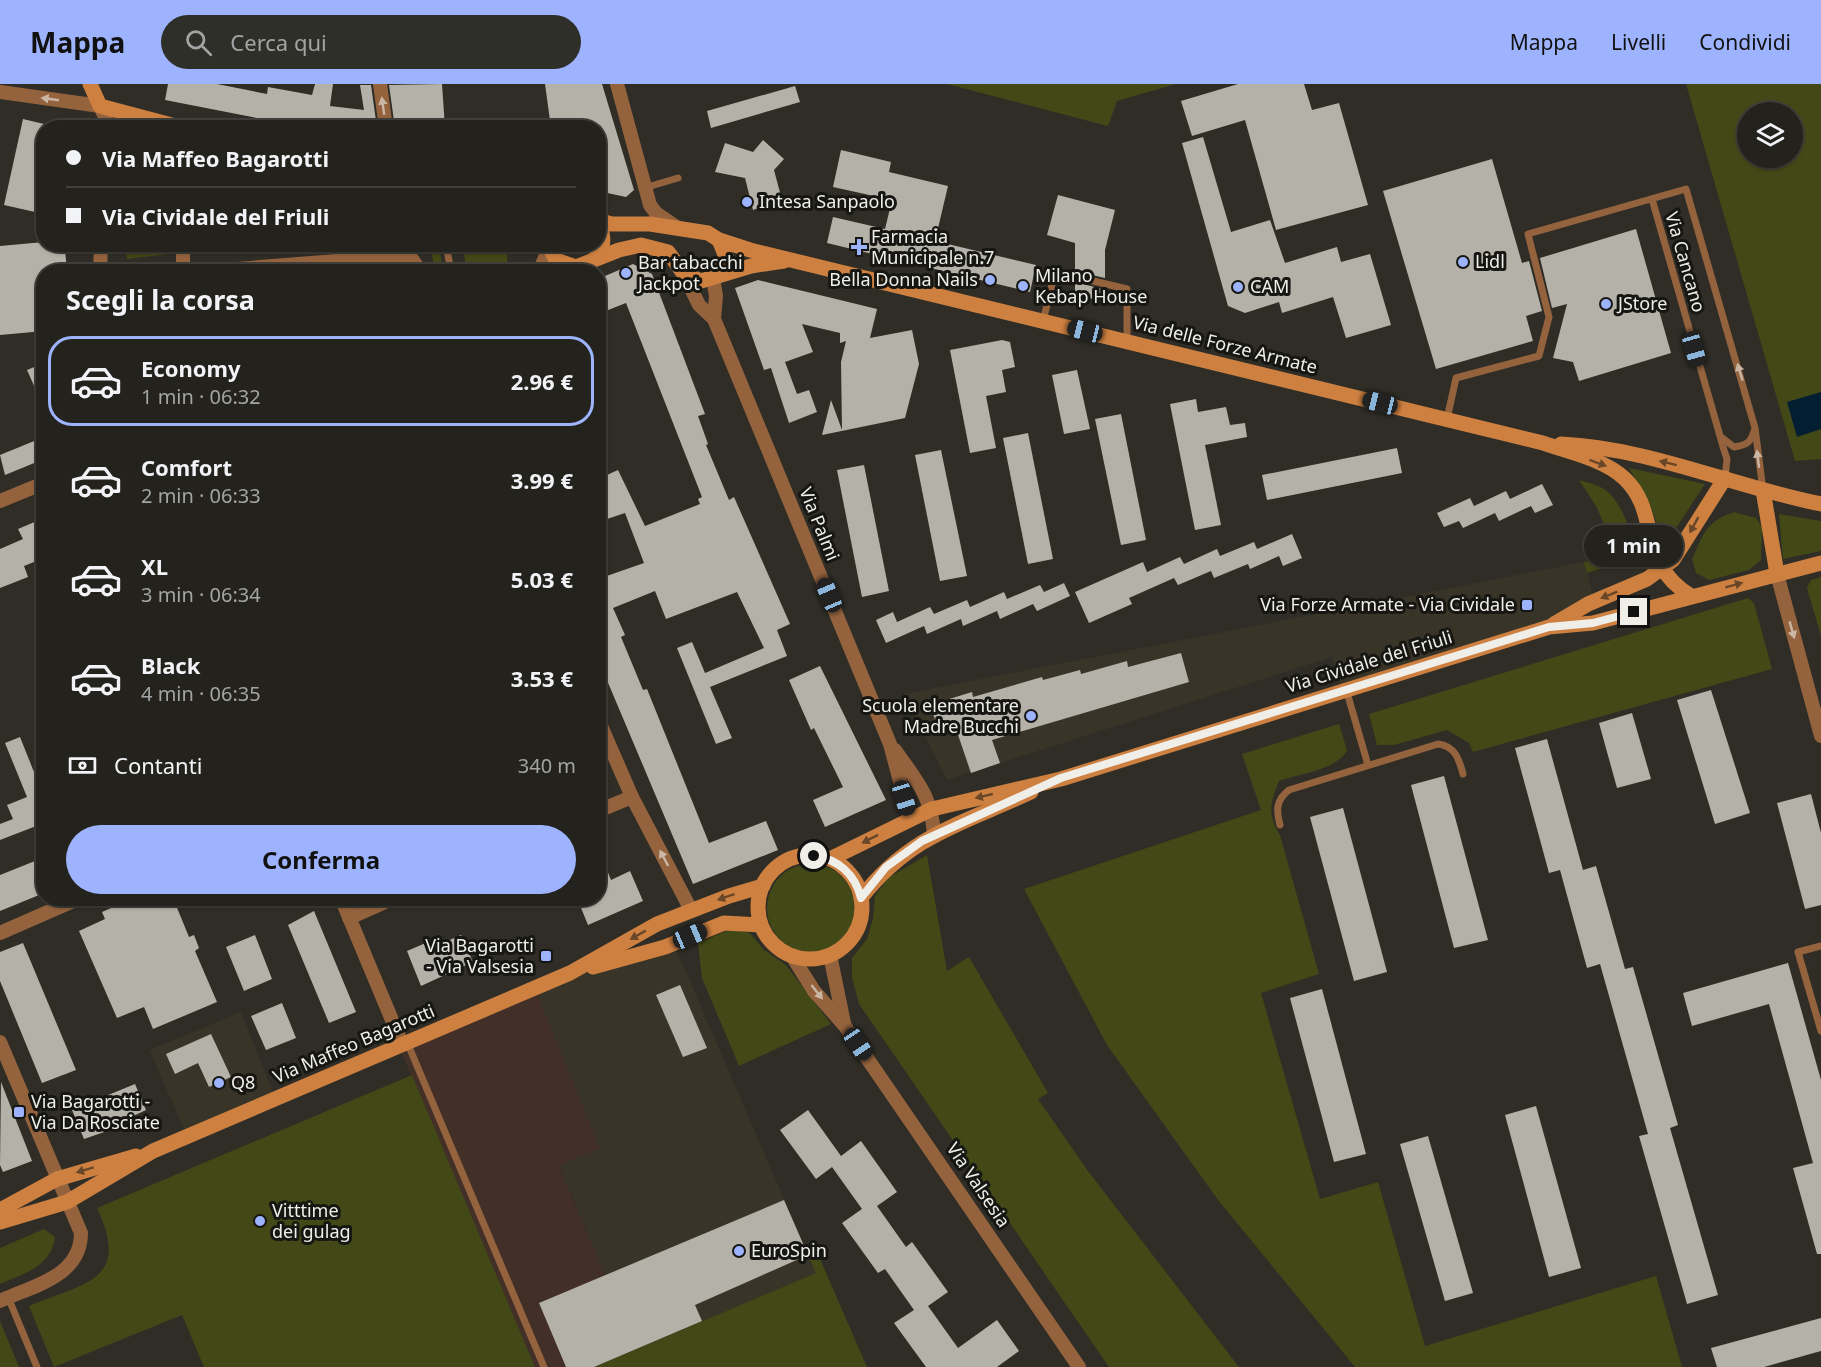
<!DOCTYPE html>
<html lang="it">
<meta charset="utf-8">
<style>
body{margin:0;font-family:"Noto Sans",sans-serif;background:#2f2f29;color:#f1f3f6;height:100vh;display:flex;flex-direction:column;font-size:22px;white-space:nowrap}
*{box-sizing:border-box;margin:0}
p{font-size:20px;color:#a3a4a3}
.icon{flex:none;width:33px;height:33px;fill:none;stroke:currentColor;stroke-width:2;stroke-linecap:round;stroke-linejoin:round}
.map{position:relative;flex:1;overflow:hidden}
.details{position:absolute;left:36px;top:180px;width:570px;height:642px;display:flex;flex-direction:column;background:#23221c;border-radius:24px;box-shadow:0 2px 4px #0004,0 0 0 2px #403f3b}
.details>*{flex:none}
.top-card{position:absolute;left:36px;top:36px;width:570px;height:132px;border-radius:24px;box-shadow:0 2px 4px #0004,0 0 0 2px #403f3b;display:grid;align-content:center;height:132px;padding:0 30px;background:#23221c}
.fabs{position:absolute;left:1737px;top:18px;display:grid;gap:12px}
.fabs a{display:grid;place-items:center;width:66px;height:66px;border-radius:50%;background:#23221c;box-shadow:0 2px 4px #0004,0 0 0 2px #403f3b;font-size:30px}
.end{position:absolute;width:27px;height:27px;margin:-14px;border:8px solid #f0eee9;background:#111;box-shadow:0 0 0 3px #111}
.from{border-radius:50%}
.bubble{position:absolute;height:42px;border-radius:21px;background:#23221c;box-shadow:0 2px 4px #0004,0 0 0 2px #403f3b;font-size:20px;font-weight:700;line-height:42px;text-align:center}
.car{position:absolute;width:18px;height:36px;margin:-18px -9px;border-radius:8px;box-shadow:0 0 4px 2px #0007;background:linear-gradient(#222 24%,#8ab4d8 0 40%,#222 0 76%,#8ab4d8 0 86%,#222 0)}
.top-card b{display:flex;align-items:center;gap:21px;height:57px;font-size:22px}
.top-card b+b{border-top:2px solid #403f3b}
.top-card i{width:15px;height:15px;background:#f1f3f6}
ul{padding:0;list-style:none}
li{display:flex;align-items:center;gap:18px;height:90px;margin:0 12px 9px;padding:0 18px;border:3px solid transparent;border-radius:24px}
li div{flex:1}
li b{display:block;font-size:22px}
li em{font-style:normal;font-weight:700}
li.on{border-color:#9eb3fd}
li>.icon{width:54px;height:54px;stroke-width:1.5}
h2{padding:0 30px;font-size:27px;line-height:72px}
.pay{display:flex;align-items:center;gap:15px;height:66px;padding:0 30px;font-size:22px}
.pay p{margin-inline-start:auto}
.cta{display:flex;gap:12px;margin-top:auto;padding:12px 30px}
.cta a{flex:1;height:69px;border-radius:36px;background:#9eb3fd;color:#111;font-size:24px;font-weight:700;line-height:69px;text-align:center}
header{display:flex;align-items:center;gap:36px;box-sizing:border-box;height:84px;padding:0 30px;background:#9eb3fd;color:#111}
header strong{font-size:28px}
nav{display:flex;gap:33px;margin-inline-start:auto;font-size:21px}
.search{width:420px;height:54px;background:#2f2f29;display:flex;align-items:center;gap:15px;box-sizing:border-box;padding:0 21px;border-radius:33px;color:#a3a4a3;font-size:22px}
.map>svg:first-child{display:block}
</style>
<header>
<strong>Mappa</strong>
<div class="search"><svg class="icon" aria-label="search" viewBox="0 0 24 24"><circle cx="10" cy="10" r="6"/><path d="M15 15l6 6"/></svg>Cerca qui</div>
<nav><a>Mappa</a><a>Livelli</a><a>Condividi</a></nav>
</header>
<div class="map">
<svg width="1821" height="1283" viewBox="0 0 1821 1283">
<rect width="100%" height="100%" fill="#2f2d26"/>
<g fill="#383427">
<path d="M1584,478L1594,516L1560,536L1341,602L1332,573L947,696L904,610Z"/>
<path d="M674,860L816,1189L636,1265L559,1081L600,1064L535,905L570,890Z"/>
<path d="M241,928L274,1011L186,1049L149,966Z"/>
</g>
<path fill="#423028" d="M535,905L600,1064L559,1082L636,1265L594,1283H535L399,963Z"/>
<g fill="#434817" fill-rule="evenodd">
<path d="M947,0H1176L1117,17L1108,42Z"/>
<path d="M1686,0H1821V375L1795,377ZM1748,28H1792V74H1748Z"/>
<path d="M126,161H169V170L127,175Z"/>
<path d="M430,161H439L443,187H435Z"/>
<path d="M472,161H501L500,166L507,168V183L497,187H466L464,167L471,168Z"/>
<path d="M1629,384L1705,400L1665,461L1650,421Z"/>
<path d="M1579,396C1589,399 1601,401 1609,409C1622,421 1639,458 1626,473C1618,482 1598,485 1587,489L1584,478L1618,471L1596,422Z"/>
<path d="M1734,428L1756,434L1762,443L1761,476L1749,486L1709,496L1696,489L1692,475C1704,450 1705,438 1734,428Z"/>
<path d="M1779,430L1821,437V467L1783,475Z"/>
<path d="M1821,493V552L1807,504L1811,496Z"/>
<path d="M1748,514L1754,519L1772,585L1473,668L1469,659L1447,646L1394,661H1377L1369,630Z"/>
<path d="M1339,640L1347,666C1338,686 1298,690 1279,697C1270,720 1267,729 1280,751L1319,890L1261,909L1320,1115L1378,1098L1425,1262L1656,1192L1682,1283H1355L1218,1116L1107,961L1024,805L1261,726L1242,670Z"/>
<path d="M927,771L947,887L969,873L1048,1009L1038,1015L1088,1087L1239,1283H1109L859,920L852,894V874L867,855L873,835L875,812L888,794Z"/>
<circle cx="811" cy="824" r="44"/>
<path d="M731,845L750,849L763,865L786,881L831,940L739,982L702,894L698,859Z"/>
<path d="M412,991L535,1283H204L182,1231L54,1283L29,1222C86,1198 131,1197 97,1124Z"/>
<path d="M44,1145L55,1153C51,1183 25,1189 0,1200V1164Z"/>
<path d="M808,1171L820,1175L867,1283H594L816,1189Z"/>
<path d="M0,1237L19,1283H0Z"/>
</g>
<path fill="#041e31" d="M1821,308V345L1797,353L1787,318Z"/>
<g fill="#b4b2a8">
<path d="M168,0H217L267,10L268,3L312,11L315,0H333L330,22L364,26L360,1H371L377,44H308L165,16Z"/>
<path d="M442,0L445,44H395L389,1Z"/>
<path d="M545,0H602L634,106L626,113L598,107V44H551Z"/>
<path d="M1238,0H1304L1312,26L1339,19L1368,121L1276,146L1245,36L1192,52L1181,17Z"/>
<path d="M795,2L800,18L711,44L707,27Z"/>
<path d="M23,35L44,40V130L4,121Z"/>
<path d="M1203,53L1231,148L1270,136L1285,179L1337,163L1341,178L1370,170L1391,241L1346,254L1333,213L1282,229L1279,218L1245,229L1228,222L1182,59Z"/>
<path d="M763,56L784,75L774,86L782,116L753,126L745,94L715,88L725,59L753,68Z"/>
<path d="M841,66L891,78L889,88L948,102L935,157L1036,181L1030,208L827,159L833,133L885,145L892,116L833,103Z"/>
<path d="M1492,75L1522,179L1529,177L1542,227L1526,232L1533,257L1436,285L1383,107Z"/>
<path d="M1058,111L1115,126L1105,166V194L1075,187V159L1047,151Z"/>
<path d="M1636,145L1671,269L1579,297L1573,278L1553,274L1567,220L1552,224L1540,174Z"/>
<path d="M44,158V160H47L48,167L65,165L67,188H44V247L0,251V162Z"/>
<path d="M633,180L652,190L705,330L698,332L708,360L706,361L729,416L734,413L790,540L777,546L787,572L710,603L732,654L716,660L677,564L692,558L705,589L764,564L737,508L666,535L655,507L613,524L625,551L621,553L643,606L647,605L709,759L766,737L778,766L693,800L598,575V489L601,494L644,479L625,429L598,438V395L618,386L645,442L700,420L698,415L702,413L626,219L598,230V195Z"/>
<path d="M758,196L877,225L870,254L912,246L919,280L905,334L822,351L831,316L842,346L841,278L846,257L840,259V249L802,240L813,268L785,278L797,310L809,306L817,328L789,339L771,284L764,286L735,204Z"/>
<path d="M1075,198L1106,206V218L1075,211Z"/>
<path d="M1002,256L1010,258L1015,283L1002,286L1006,308L986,312L996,364L970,369L950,266Z"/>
<path d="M44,279V324L27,286Z"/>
<path d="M1077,286L1090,345L1064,350L1052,291Z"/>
<path d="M1196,315L1198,328L1226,323L1230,341L1245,339L1247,353L1205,361L1221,441L1195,446L1170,320Z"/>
<path d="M1121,330L1146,456L1121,461L1095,335Z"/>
<path d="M1028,349L1053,475L1028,480L1003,354Z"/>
<path d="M44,353V375L5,391L0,371Z"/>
<path d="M1397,364L1402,389L1267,416L1262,391Z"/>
<path d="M941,366L967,492L940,497L915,371Z"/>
<path d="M864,381L889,507L862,513L837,386Z"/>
<path d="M1542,400L1553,421L1535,429L1531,422L1499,437L1495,429L1463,444L1459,437L1444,443L1437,429L1470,414L1474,422L1506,407L1510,415Z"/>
<path d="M44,434V474L24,482L28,493L0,504V465L23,455L18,445Z"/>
<path d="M1292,450L1302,474L1283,482L1279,472L1250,485L1248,480L1214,494L1211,487L1178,501L1174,494L1129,514L1132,520L1089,539L1075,508L1143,478L1147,488L1180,473L1184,480L1217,465L1220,472L1254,458L1257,465Z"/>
<path d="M1064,499L1070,512L1037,527L1033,520L1000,535L997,527L963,542L961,535L927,550L924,542L886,559L876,536L893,528L897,538L930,523L934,530L967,516L970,523L1004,508L1007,515L1040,501L1044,508Z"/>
<path d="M1181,569L1189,598L992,656L1000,679L971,689L954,639L938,644L930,621L972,608L973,613L1042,593L1043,596L1080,586L1081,590L1127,577L1128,583Z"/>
<path d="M820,582L886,716L825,743L813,716L843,703L814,644L811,646L789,596Z"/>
<path d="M1711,606L1750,729L1715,740L1677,616Z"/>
<path d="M1632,629L1651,695L1617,704L1599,639Z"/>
<path d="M20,653L44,713V739L0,756V740L13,735L7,721L27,713L5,659Z"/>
<path d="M1547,655L1583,786L1596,782L1625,885L1633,883L1678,1041L1670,1044L1718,1211L1687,1220L1639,1052L1648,1050L1600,880L1587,884L1560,786L1549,789L1515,664Z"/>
<path d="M1444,692L1488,856L1454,864L1411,701Z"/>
<path d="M1811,710L1821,749V821L1805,825L1777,719Z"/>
<path d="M1343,724L1387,888L1354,897L1310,733Z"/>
<path d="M599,766L611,796L630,787L643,817L588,841L577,814H598Z"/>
<path d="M40,775L44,784V809L0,827V791Z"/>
<path d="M134,814H173L189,853L194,851L199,864L195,867L217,918L153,945L144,923L117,934L79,847L105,835L102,828Z"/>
<path d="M314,827L356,928L329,939L288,841Z"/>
<path d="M255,851L272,895L244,907L226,863Z"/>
<path d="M461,851L473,878L421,902L407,867L435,855L438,861Z"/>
<path d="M23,859L76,986L42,999L0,897V868Z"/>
<path d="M1788,879L1821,996V1170H1817L1793,1084L1813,1079L1769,920L1692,942L1683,909Z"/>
<path d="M680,901L707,964L683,973L656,911Z"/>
<path d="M1322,905L1366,1070L1334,1078L1290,914Z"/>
<path d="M282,919L296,954L266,966L251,932Z"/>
<path d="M211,950L231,993L209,1003L198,979L175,990L166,970Z"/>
<path d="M1,998L32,1077L3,1088L0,1081Z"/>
<path d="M135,1000L146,1026L112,1042L113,1045L84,1055L72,1026L88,1019L87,1017L100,1011L101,1014Z"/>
<path d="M1536,1022L1581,1184L1549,1193L1505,1031Z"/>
<path d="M808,1026L841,1072L861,1057L897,1108L877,1122L906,1163L912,1158L948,1208L928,1222L958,1264L997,1236L1019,1267L997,1283H926L894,1239L914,1226L885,1185L878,1189L842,1139L862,1125L832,1083L816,1095L780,1046Z"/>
<path d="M1428,1052L1473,1209L1445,1217L1400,1060Z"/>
<path d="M784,1116L808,1171L695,1221L702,1237L594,1283H566L539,1219Z"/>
<path d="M1821,1234V1267L1764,1283H1717L1711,1264Z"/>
</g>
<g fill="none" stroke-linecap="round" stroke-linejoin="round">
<g stroke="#94633e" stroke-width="7">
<path d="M644,104L678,94"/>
<path d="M1652,115L1724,366L1727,375L1725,394"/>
<path d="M446,160L451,188"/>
<path d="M1043,237L1055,188L1127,205V257"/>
<path d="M1447,335L1456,294L1539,272L1549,233L1528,150L1686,105L1755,344L1763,406"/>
<path d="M1721,353L1734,363C1746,361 1751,359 1754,347"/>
<path d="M1346,605L1368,681"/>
<path d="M1280,741C1276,726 1276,716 1289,706L1438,660C1455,662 1459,675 1463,690"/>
<path d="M1821,862L1798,868L1821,947"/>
<path d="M407,958L544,1283"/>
<path d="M8,1213L37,1283"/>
</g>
<g stroke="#94633e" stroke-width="14">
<path d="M380,0L386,44"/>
<path d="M617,0L650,121L656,129L678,144"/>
<path d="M0,8L100,22L110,44"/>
<path d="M183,160V188"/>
<path d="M100,188L101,160"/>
<path d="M200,188L397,172L412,175L421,188"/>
<path d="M539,188L549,164"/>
<path d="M684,190L699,221L714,235L890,660L910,735"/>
<path d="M713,194L716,212L714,235"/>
<path d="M0,417L44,399"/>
<path d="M1777,490L1821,652"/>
<path d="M598,635L632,713L691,826"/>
<path d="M895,666C917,698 931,710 934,750"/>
<path d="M598,727L632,713"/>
<path d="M341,814L402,960"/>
<path d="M349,834L394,814"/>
<path d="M0,849L80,814"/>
<path d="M830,871L844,939"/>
<path d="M792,872L814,907L845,942L1079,1283"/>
<path d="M0,958L81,1149C81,1193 32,1202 0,1217"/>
</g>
<g stroke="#ce8041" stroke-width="15">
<path d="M90,0L100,22L183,44"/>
<path d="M598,136L611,140H650L708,149L719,156L750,166L1543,359C1568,368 1604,375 1624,394C1661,428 1637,480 1691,512"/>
<path d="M548,160L556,176L576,183L619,166L641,161L668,168L684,190L701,197L751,182L784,177"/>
<path d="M592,177C604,167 606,153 598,139"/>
<path d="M718,190L726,173L719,156"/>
<path d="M1561,360C1650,364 1734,403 1821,420"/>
<path d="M1763,406L1777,490"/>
<path d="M1554,540L1588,520L1647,495L1673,476L1725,394"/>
<circle cx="810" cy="823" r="52"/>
<path d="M830,775L932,725L1061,695L1549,543L1593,539L1821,479"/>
<path d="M861,814C910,751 962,740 1031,708"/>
<path d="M593,883L665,863L724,839L761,841"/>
<path d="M0,1126L57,1095L136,1072"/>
<path d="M0,1138L67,1118L153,1067L570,889L657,840L729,812L763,802"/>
</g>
</g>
<defs><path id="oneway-solid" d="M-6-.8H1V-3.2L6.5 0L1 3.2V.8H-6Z" transform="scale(1.5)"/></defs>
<g fill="#cbb6a5">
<use href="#oneway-solid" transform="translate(50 15) rotate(-172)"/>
<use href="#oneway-solid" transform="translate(383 22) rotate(-98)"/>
<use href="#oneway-solid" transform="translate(1740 288) rotate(-107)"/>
<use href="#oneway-solid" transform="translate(1758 375) rotate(-97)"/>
<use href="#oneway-solid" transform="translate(1792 546) rotate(74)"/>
<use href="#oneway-solid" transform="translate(664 774) rotate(-118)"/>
<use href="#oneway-solid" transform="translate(817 908) rotate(52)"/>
</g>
<g fill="#694627">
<use href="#oneway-solid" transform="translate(1598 379) rotate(20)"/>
<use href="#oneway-solid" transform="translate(1668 379) rotate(-166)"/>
<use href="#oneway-solid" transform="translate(1694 441) rotate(119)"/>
<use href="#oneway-solid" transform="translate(1734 501) rotate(-15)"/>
<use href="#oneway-solid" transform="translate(1609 511) rotate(158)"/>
<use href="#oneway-solid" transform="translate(984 712) rotate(167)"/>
<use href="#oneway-solid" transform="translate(870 755) rotate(153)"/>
<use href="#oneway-solid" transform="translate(726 813) rotate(161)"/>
<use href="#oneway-solid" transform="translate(638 851) rotate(151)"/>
<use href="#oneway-solid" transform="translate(85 1086) rotate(163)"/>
</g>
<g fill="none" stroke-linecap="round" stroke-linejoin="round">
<path stroke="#f0eee9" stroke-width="8" d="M814,772C838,775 855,790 861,814L886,783L922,757L1061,694L1549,543L1593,539L1634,528"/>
</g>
<g fill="#9eb3fd" stroke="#161612" stroke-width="2">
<circle cx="747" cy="118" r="6"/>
<path d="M856 154h6v6h6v6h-6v6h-6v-6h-6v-6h6z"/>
<circle cx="1463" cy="178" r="6"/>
<circle cx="626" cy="189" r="6"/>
<circle cx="990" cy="196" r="6"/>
<circle cx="1023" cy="202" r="6"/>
<circle cx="1238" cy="203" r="6"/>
<circle cx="1606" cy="220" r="6"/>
<rect x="1521" y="515" width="12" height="12" rx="3"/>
<circle cx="1031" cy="632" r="6"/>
<rect x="540" y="866" width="12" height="12" rx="3"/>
<circle cx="219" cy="999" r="6"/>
<rect x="13" y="1022" width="12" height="12" rx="3"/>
<circle cx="260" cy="1137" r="6"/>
<circle cx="739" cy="1167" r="6"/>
</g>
<g text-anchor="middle" stroke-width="6" stroke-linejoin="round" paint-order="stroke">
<g font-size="18" fill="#f0eee9" stroke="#161612" text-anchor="start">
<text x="759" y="124">Intesa Sanpaolo</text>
<text x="871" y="159">Farmacia<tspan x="871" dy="21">Municipale n.7</tspan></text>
<text x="1475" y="184">Lidl</text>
<text x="638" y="185">Bar tabacchi<tspan x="638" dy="21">Jackpot</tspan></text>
<text x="1035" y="198">Milano<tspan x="1035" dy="21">Kebap House</tspan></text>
<text x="978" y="202" text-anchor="end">Bella Donna Nails</text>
<text x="1250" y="209">CAM</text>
<text x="1618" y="226">JStore</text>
<text x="1515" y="527" text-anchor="end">Via Forze Armate - Via Cividale</text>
<text x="1019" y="628" text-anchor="end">Scuola elementare<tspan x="1019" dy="21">Madre Bucchi</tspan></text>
<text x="534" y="868" text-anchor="end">Via Bagarotti<tspan x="534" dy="21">- Via Valsesia</tspan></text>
<text x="231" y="1005">Q8</text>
<text x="31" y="1024">Via Bagarotti -<tspan x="31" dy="21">Via Da Rosciate</tspan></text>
<text x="272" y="1133">Vitttime<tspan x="272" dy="21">dei gulag</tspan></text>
<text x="751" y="1173">EuroSpin</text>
</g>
<g font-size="18" fill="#f0eee9" stroke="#161612">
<text transform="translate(1685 178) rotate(74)" y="6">Via Cancano</text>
<text transform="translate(1225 261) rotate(14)" y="6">Via delle Forze Armate</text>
<text transform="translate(819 440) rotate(68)" y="6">Via Palmi</text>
<text transform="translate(1369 578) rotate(-17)" y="6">Via Cividale del Friuli</text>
<text transform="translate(354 960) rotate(-23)" y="6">Via Maffeo Bagarotti</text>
<text transform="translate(978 1101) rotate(56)" y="6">Via Valsesia</text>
</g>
</g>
</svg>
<div class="fabs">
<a><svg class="icon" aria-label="layers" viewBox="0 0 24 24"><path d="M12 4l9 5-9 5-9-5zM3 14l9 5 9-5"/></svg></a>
</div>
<i class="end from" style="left:814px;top:772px"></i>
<i class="end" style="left:1634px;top:528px"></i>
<div class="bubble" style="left:1584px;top:441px;width:99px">1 min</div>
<i class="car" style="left:1085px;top:247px;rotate:284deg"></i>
<i class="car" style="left:1694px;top:265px;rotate:164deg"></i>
<i class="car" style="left:1380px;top:319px;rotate:284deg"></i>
<i class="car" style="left:829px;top:511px;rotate:337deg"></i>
<i class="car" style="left:904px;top:714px;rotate:163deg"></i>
<i class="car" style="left:690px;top:852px;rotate:67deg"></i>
<i class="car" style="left:858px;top:960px;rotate:146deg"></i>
<div class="top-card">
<b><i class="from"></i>Via Maffeo Bagarotti</b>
<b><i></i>Via Cividale del Friuli</b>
</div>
<section class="details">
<h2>Scegli la corsa</h2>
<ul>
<li class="on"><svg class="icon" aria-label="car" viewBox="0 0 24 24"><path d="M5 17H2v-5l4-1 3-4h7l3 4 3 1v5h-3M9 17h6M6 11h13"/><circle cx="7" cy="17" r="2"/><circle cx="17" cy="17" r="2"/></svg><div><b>Economy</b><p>1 min · 06:32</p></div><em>2.96 €</em></li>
<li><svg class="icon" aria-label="car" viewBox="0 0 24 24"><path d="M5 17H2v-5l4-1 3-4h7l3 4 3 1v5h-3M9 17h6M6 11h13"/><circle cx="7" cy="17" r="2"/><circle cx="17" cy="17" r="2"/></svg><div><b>Comfort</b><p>2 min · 06:33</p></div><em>3.99 €</em></li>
<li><svg class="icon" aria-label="car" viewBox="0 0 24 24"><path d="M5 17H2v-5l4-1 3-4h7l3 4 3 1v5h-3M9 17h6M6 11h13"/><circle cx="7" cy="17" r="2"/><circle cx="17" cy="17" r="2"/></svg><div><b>XL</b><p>3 min · 06:34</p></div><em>5.03 €</em></li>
<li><svg class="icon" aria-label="car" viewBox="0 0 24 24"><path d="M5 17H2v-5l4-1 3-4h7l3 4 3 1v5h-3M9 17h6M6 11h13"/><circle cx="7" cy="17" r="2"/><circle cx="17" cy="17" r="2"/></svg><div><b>Black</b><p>4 min · 06:35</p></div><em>3.53 €</em></li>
</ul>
<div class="pay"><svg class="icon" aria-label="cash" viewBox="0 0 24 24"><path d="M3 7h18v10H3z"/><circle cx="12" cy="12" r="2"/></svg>Contanti<p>340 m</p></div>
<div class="cta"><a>Conferma</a></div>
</section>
</div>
